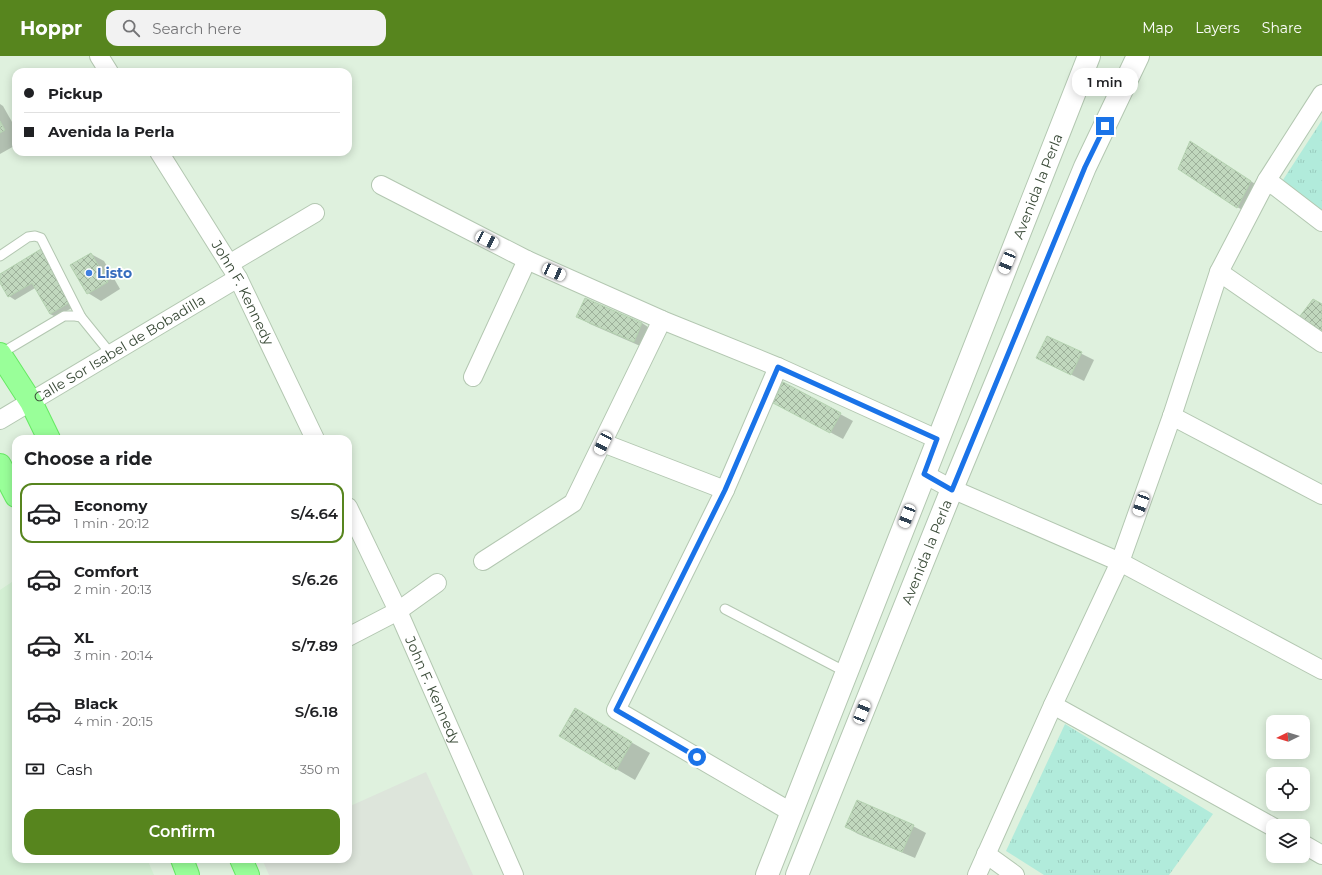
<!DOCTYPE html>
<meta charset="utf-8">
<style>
body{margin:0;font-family:Montserrat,sans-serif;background:#f2f2f2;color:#202124;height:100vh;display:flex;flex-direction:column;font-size:15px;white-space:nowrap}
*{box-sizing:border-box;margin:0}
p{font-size:13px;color:#757577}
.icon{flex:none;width:22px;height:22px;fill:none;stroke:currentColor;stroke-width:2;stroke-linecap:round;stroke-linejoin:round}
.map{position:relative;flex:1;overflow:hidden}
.drawer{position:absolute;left:12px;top:379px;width:340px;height:428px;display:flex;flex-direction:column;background:#fff;border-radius:12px;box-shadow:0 2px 10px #0003}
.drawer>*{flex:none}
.top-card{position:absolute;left:12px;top:12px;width:340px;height:88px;border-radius:12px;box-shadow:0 2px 10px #0003;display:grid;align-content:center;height:88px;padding:0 12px;background:#fff}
.needle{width:26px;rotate:265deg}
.fabs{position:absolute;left:1266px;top:659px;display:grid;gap:8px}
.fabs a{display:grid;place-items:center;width:44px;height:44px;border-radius:8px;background:#fff;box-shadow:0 2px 10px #0003;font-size:20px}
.end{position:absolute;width:18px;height:18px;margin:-9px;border:5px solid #1a73e8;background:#fff;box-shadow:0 0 0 2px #fff}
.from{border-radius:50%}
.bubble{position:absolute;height:28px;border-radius:12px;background:#fff;box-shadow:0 2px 10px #0003;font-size:13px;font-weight:600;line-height:28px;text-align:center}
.car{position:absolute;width:12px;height:24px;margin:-12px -6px;border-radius:5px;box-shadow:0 0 3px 1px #0007;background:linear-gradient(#fff 24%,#345 0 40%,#fff 0 76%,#345 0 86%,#fff 0)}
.top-card b{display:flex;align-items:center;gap:14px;height:38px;font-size:15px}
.top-card b+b{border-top:1px solid #e0e0e0}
.top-card i{width:10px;height:10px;background:#202124}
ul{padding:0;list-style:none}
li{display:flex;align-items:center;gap:12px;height:60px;margin:0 8px 6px;padding:0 4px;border:2px solid transparent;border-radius:12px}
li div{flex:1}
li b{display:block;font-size:15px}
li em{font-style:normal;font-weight:600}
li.current{border-color:#57851e}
li>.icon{width:36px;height:36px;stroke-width:1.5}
h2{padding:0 12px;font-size:18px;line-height:48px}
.pay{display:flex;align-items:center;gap:10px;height:44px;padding:0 12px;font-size:15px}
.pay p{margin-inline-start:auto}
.cta{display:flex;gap:8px;margin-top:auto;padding:8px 12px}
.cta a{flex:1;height:46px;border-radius:12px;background:#57851e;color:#fff;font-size:16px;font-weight:600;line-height:46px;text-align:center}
header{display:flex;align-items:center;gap:24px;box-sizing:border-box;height:56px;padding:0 20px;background:#57851e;color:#fff}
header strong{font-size:19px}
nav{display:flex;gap:22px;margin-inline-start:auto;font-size:14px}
.search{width:280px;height:36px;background:#f2f2f2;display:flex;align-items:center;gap:10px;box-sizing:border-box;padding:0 14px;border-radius:12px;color:#757577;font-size:15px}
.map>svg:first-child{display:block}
</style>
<header>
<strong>Hoppr</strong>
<div class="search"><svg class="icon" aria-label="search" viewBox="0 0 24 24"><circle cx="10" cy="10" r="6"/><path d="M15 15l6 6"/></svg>Search here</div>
<nav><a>Map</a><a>Layers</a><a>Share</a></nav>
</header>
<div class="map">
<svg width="1322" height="819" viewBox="0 0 1322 819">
<defs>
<pattern id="park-tufts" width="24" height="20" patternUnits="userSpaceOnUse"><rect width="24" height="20" fill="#b1ebdb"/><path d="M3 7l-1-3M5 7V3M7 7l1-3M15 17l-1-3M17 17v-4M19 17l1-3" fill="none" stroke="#99cbbd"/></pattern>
<pattern id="building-cross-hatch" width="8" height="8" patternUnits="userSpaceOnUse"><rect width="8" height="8" fill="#c1d8be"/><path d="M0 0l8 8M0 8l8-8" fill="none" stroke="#9eb19b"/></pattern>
</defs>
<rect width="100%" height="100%" fill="#eaf5ea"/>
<path fill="#dff1de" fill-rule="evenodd" d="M0,0H1322V819H0ZM16,16H348V96H16ZM16,383H348V803H16ZM1273,666H1303V696H1273ZM1273,718H1303V748H1273ZM1273,770H1303V800H1273Z"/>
<path fill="#dde5db" d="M426,716L473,819H269L262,803H348V751Z"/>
<path fill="#d3efd3" d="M15,524L16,527V803H147L154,819H0V534Z"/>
<g fill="url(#park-tufts)">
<path d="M1322,64V157L1281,127Z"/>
<path d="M1065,668L1213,758L1169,819H1044L1006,795Z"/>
</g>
<g fill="#0003">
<path d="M0,48L3,50L16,73V89L0,98Z"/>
<path d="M1202,94L1263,133L1250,158L1237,151Z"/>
<path d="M41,194L47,198L77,249L56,261L50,258L35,232L15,244L9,240L0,225V219Z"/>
<path d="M91,198L104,205L120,233L101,245L88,237Z"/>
<path d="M578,261L642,267L654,275L647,293L590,268Z"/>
<path d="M1048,281L1094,304L1084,325L1038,302Z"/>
<path d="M786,353L840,358L853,365L843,383Z"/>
<path d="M575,654L650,697L635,724L560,680Z"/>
<path d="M913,770L926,777L915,802L858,778L846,771Z"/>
</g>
<g fill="url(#building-cross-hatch)" stroke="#b5d3b1">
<path d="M0,65L5,74L0,77Z"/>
<path d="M1190,85L1251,125L1237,152L1178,113Z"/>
<path d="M41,193L72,245L50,258L32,227L8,241L0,227V218Z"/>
<path d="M91,197L108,226L87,238L70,209Z"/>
<path d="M585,242L642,267L634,286L576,261Z"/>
<path d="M1313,243L1322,248V280L1297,264Z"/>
<path d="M1047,280L1082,296L1071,319L1036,302Z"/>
<path d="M783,326L841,357L830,377L773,347Z"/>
<path d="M575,652L632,686L616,714L559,680Z"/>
<path d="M857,744L914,769L902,796L845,771Z"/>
</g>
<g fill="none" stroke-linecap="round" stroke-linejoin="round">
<g stroke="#b3c7b1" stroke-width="11">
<g id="service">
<path d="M0,200L28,181L35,180L41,182L81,261"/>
<path d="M0,298L64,260H75L81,261L111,298"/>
<path d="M725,553L846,616"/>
</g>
</g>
<g stroke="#b3c7b1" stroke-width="20">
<g id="minor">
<path d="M99,0L109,16"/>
<path id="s1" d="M159,96L238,222L315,383"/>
<path d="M1267,124L1322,166"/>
<path d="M381,129L527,204L662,264L778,311L937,383"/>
<path d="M229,208L315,157"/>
<path d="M1219,216L1322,287"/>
<path d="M778,311L725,434L616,654L791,756"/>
<path d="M473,321L527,204"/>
<path d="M1172,360L1322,439"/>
<path id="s2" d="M0,364L238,222"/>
<path d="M603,387L725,434"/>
<path d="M924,418L952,433L1120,506L1322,614"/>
<path id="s3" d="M348,451L398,555L514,819"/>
<path d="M483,505L573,447L662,264"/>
<path d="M348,581L398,555L437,527"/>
<path d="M1053,649L1273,771"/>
<path d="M1303,788L1322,799"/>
<path d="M986,798L1015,819"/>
<path d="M977,819L1053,649L1120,506L1172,360L1219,216L1267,124L1322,38"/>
</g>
</g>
<g stroke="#b3c7b1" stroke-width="24">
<g id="tertiary">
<path id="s4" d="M767,819L1089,0"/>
<path id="s5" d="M797,819L952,433L1085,111L1138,0"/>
</g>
</g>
<g stroke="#66e963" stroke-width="24">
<g id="primary">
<path d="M0,298L31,346L49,383"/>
<path d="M0,409L16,440"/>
<path d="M182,803L188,819"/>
<path d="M241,803L248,819"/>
</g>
</g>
<use href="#service" stroke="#fff" stroke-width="9"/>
<use href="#minor" stroke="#fff" stroke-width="18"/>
<use href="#tertiary" stroke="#fff" stroke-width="22"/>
<use href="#primary" stroke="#9f9" stroke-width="22"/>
</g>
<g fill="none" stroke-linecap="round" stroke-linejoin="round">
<path stroke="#1a73e8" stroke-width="5" d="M697,701L616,654L725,434L778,311L937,383L924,418L952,434L1085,111L1105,70"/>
</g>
<circle fill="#3f7fe0" stroke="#fff" stroke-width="1.5" cx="89" cy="217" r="4"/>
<g text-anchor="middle" stroke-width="3.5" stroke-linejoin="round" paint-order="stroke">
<g font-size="14" fill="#394a37" stroke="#fff">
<text dy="5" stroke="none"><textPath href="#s4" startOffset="740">Avenida la Perla</textPath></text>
<text dy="5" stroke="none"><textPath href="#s1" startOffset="164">John F. Kennedy</textPath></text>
<text dy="5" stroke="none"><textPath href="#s2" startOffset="139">Calle Sor Isabel de Bobadilla</textPath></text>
<text dy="5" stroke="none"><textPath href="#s5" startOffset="348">Avenida la Perla</textPath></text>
<text dy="5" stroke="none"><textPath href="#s3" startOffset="202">John F. Kennedy</textPath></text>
</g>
<g font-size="14" font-weight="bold" fill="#366cbe" stroke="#fff" text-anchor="start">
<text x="97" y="222">Listo</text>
</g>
</g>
</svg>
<div class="fabs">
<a><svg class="needle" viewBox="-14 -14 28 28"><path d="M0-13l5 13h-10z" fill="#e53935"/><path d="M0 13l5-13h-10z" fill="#757577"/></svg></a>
<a><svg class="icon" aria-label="locate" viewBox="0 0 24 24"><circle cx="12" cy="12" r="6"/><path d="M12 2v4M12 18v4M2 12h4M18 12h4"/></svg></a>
<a><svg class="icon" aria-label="layers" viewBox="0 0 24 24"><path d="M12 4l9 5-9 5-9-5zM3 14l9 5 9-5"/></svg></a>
</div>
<i class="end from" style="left:697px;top:701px"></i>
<i class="end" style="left:1105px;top:70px"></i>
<div class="bubble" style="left:1072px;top:12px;width:66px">1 min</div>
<i class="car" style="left:487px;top:184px;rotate:117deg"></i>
<i class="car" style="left:1007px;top:206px;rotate:202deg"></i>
<i class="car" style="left:554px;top:216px;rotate:114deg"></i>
<i class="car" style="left:603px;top:387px;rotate:206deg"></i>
<i class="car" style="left:1141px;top:448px;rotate:200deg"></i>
<i class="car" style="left:907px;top:460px;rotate:201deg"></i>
<i class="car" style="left:862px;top:656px;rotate:22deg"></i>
<div class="top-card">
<b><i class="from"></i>Pickup</b>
<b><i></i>Avenida la Perla</b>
</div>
<section class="drawer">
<h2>Choose a ride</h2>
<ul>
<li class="current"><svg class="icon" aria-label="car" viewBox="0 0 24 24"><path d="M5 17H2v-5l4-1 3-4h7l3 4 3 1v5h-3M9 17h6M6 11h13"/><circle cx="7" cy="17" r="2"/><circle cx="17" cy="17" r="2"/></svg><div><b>Economy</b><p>1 min · 20:12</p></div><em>S/4.64</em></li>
<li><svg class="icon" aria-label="car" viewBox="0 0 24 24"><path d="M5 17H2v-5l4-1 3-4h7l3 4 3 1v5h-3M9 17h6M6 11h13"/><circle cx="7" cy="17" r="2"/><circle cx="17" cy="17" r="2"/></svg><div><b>Comfort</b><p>2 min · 20:13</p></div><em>S/6.26</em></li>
<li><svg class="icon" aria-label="car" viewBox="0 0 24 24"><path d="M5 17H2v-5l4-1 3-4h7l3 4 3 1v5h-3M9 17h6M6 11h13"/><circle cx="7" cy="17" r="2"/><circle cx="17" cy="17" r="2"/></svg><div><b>XL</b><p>3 min · 20:14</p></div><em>S/7.89</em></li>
<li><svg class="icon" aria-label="car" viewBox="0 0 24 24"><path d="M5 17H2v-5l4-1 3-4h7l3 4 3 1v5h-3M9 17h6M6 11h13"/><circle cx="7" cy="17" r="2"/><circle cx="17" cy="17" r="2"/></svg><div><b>Black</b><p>4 min · 20:15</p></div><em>S/6.18</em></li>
</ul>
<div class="pay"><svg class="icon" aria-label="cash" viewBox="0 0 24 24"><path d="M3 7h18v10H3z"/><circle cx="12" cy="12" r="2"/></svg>Cash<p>350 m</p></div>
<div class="cta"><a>Confirm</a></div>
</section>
</div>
